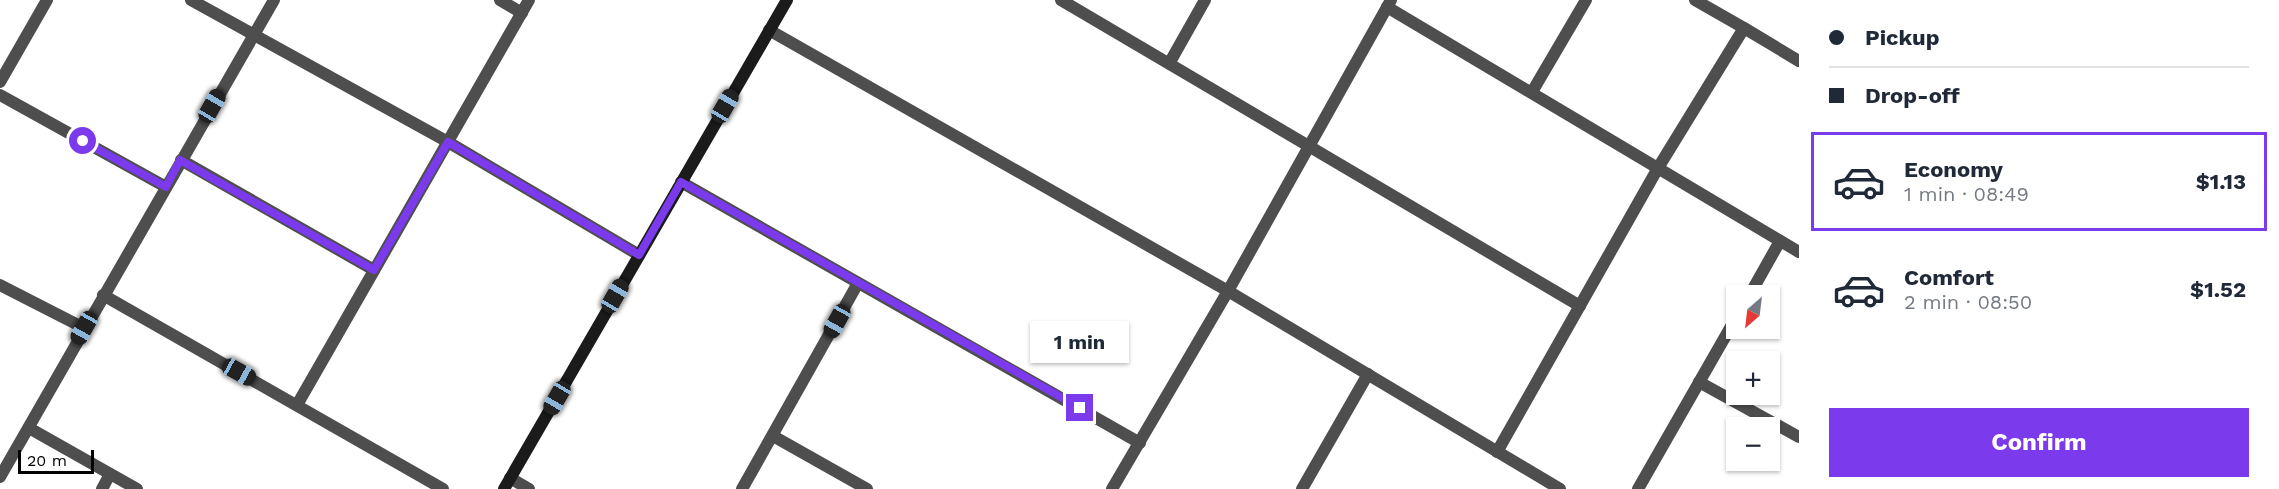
<!DOCTYPE html>
<meta charset="utf-8">
<style>
body{margin:0;font-family:"Work Sans",sans-serif;background:#f6f6f7;color:#1f2937;height:100vh;display:flex;flex-direction:column;font-size:22px;white-space:nowrap}
*{box-sizing:border-box;margin:0}
p{font-size:20px;color:#747a83}
.icon{flex:none;width:33px;height:33px;fill:none;stroke:currentColor;stroke-width:2;stroke-linecap:round;stroke-linejoin:round}
.map{position:relative;flex:1;overflow:hidden}
.details{display:flex;flex-direction:column;background:#fff;width:480px}
.details>*{flex:none}
.hud{display:grid;align-content:center;height:132px;padding:0 30px;background:#fff}
.needle{width:39px;rotate:208deg}
.buttons{position:absolute;left:1726px;top:285px;display:grid;gap:12px}
.buttons a{display:grid;place-items:center;width:54px;height:54px;border-radius:0px;background:#fff;box-shadow:0 2px 4px #0004;font-size:30px}
.scale{position:absolute;left:18px;bottom:15px;width:76px;box-sizing:border-box;padding-left:6px;border:3px solid #000;border-top:0;font-size:16px;line-height:21px;white-space:nowrap;color:#000;-webkit-text-stroke:4px #fff;paint-order:stroke}
.end{position:absolute;width:27px;height:27px;margin:-14px;border:8px solid #7c3aed;background:#fff;box-shadow:0 0 0 3px #fff}
.from{border-radius:50%}
.bubble{position:absolute;height:42px;border-radius:0px;background:#fff;box-shadow:0 2px 4px #0004;font-size:20px;font-weight:700;line-height:42px;text-align:center}
.car{position:absolute;width:18px;height:36px;margin:-18px -9px;border-radius:8px;box-shadow:0 0 4px 2px #0007;background:linear-gradient(#222 24%,#8ab4d8 0 40%,#222 0 76%,#8ab4d8 0 86%,#222 0)}
.hud b{display:flex;align-items:center;gap:21px;height:57px;font-size:22px}
.hud b+b{border-top:2px solid #e0e1e3}
.hud i{width:15px;height:15px;background:#1f2937}
ul{padding:0;list-style:none}
li{display:flex;align-items:center;gap:18px;height:99px;margin:0 12px 9px;padding:0 18px;border:3px solid transparent;border-radius:0px}
li div{flex:1}
li b{display:block;font-size:22px}
li em{font-style:normal;font-weight:700}
li.on{border-color:#7c3aed}
li>.icon{width:54px;height:54px;stroke-width:1.5}
.cta{display:flex;gap:12px;margin-top:auto;padding:12px 30px}
.cta a{flex:1;height:69px;border-radius:0px;background:#7c3aed;color:#fff;font-size:24px;font-weight:700;line-height:69px;text-align:center}
main{display:flex;flex:1;min-height:0}
.map>svg:first-child{display:block}
</style>
<main>
<div class="map">
<svg width="1799" height="489" viewBox="0 0 1799 489">
<rect width="100%" height="100%" fill="#fff"/>
<g fill="none" stroke-linecap="round" stroke-linejoin="round">
<g stroke="#4e4e4e" stroke-width="12">
<path d="M191,0L448,142L639,255"/>
<path d="M500,0L522,13"/>
<path d="M1061,0L1580,306"/>
<path d="M1695,0L1744,28"/>
<path d="M1387,7L1799,252"/>
<path d="M769,30L1228,291L1560,489"/>
<path d="M1170,62L1205,0"/>
<path d="M0,82L47,0"/>
<path d="M1532,92L1586,0"/>
<path d="M0,95L166,187"/>
<path d="M181,160L374,270"/>
<path d="M681,182L1140,443"/>
<path d="M0,285L84,328"/>
<path d="M103,295L443,489"/>
<path d="M1749,296L1780,241"/>
<path d="M1699,382L1799,437"/>
<path d="M297,405L529,0"/>
<path d="M29,428L137,489"/>
<path d="M773,436L867,489"/>
<path d="M1497,452L1658,168L1744,28L1799,61"/>
<path d="M0,477L274,0"/>
<path d="M510,478L529,489"/>
<path d="M102,489L110,474"/>
<path d="M742,489L858,283"/>
<path d="M1112,489L1228,291L1391,0"/>
<path d="M1302,489L1368,374"/>
<path d="M1638,489L1737,316"/>
</g>
<path stroke="#1b1b1b" stroke-width="12" d="M504,489L787,0"/>
</g>
<g fill="none" stroke-linecap="round" stroke-linejoin="round">
<path stroke="#7c3aed" stroke-width="8" d="M83,141L166,187L180,160L374,270L448,142L639,255L681,182L1080,408"/>
</g>
</svg>
<div class="buttons">
<a><svg class="needle" viewBox="-14 -14 28 28"><path d="M0-13l5 13h-10z" fill="#e53935"/><path d="M0 13l5-13h-10z" fill="#747a83"/></svg></a>
<a>+</a>
<a>−</a>
</div>
<div class="scale">20 m</div>
<i class="end from" style="left:83px;top:141px"></i>
<i class="end" style="left:1080px;top:408px"></i>
<div class="bubble" style="left:1030px;top:321px;width:99px">1 min</div>
<i class="car" style="left:212px;top:106px;rotate:30deg"></i>
<i class="car" style="left:725px;top:106px;rotate:30deg"></i>
<i class="car" style="left:615px;top:296px;rotate:30deg"></i>
<i class="car" style="left:837px;top:321px;rotate:209deg"></i>
<i class="car" style="left:84px;top:328px;rotate:209deg"></i>
<i class="car" style="left:239px;top:372px;rotate:119deg"></i>
<i class="car" style="left:557px;top:398px;rotate:210deg"></i>
</div>
<section class="details">
<div class="hud">
<b><i class="from"></i>Pickup</b>
<b><i></i>Drop-off</b>
</div>
<ul>
<li class="on"><svg class="icon" aria-label="car" viewBox="0 0 24 24"><path d="M5 17H2v-5l4-1 3-4h7l3 4 3 1v5h-3M9 17h6M6 11h13"/><circle cx="7" cy="17" r="2"/><circle cx="17" cy="17" r="2"/></svg><div><b>Economy</b><p>1 min · 08:49</p></div><em>$1.13</em></li>
<li><svg class="icon" aria-label="car" viewBox="0 0 24 24"><path d="M5 17H2v-5l4-1 3-4h7l3 4 3 1v5h-3M9 17h6M6 11h13"/><circle cx="7" cy="17" r="2"/><circle cx="17" cy="17" r="2"/></svg><div><b>Comfort</b><p>2 min · 08:50</p></div><em>$1.52</em></li>
</ul>
<div class="cta"><a>Confirm</a></div>
</section>
</main>
